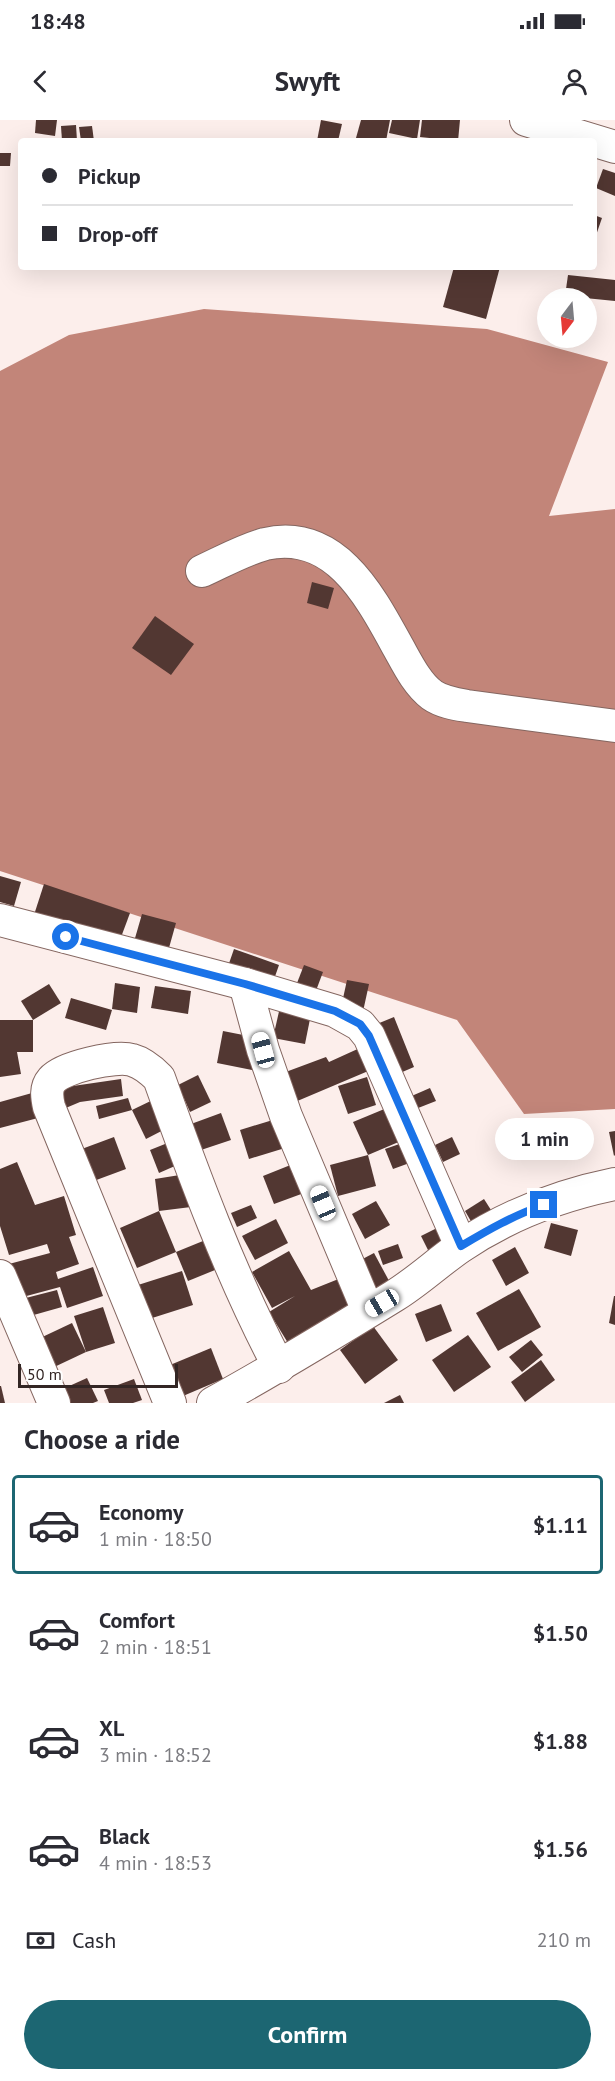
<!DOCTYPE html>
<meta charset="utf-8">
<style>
body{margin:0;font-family:"PT Sans",sans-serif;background:#f2f2f3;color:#2b2b33;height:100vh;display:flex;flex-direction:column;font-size:22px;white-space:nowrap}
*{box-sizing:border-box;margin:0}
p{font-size:20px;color:#7c7c81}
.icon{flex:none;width:33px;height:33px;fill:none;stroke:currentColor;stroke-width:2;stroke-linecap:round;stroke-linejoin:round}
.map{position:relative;height:1283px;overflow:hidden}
.side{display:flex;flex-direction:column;background:#fff;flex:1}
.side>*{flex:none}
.top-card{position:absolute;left:18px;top:18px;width:579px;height:132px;border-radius:6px;box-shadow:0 6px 24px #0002;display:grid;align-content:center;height:132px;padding:0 24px;background:#fff}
.needle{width:39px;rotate:196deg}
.fabs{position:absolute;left:537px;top:168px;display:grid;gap:12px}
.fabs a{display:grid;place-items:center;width:60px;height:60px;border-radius:50%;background:#fff;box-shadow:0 6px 24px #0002;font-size:30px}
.scale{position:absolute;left:18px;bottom:15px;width:160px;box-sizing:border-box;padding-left:6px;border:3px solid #332624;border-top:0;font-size:16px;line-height:21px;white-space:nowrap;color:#332624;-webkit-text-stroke:4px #fff;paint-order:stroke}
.end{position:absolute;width:27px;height:27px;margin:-14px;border:8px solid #1a73e8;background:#fff;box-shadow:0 0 0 3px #fff}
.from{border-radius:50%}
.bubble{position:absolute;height:42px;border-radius:21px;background:#fff;box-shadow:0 6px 24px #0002;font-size:20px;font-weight:700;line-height:42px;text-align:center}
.car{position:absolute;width:18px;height:36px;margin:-18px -9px;border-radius:8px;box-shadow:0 0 4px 2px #0007;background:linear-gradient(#fff 24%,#345 0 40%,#fff 0 76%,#345 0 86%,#fff 0)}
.top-card b{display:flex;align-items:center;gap:21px;height:57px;font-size:22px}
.top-card b+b{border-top:2px solid #e1e1e2}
.top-card i{width:15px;height:15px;background:#2b2b33}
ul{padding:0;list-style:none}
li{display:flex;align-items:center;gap:18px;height:99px;margin:0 12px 9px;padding:0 12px;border:3px solid transparent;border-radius:6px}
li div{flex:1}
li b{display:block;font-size:22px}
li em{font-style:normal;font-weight:700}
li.active{border-color:#1c6672}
li>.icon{width:54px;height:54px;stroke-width:1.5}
h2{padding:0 24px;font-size:27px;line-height:72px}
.pay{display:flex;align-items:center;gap:15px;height:66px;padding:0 24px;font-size:22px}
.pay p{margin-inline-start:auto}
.primary-button{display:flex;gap:12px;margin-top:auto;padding:12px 24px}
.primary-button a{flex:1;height:69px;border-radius:36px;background:#1c6672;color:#fff;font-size:24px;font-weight:700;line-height:69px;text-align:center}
.status{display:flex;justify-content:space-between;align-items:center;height:42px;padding:0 30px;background:#fff;direction:ltr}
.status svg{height:16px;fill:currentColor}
header{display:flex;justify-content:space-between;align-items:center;height:78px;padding:0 24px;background:#fff;font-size:27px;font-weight:700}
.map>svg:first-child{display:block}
</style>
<div class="status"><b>18:48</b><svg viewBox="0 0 49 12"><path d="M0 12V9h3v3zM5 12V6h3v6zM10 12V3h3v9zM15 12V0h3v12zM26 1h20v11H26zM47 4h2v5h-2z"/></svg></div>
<header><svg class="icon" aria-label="back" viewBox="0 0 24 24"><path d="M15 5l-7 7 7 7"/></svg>Swyft<svg class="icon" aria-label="person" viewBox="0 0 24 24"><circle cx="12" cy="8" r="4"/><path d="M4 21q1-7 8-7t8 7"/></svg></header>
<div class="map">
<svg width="615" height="1283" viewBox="0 0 615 1283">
<rect width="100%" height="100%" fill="#fceeeb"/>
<path fill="#c28579" d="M204,189L487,209L608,242L549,396L615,389V989L524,994L457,900L0,751V251L69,215Z"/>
<g fill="#523732">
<path d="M36,0H57L55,16L35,13Z"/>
<path d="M321,0L342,4L338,21H317Z"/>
<path d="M361,0H390L386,21L356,18Z"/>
<path d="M392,0H420L417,19L389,13Z"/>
<path d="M422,0H460L458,21L420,17Z"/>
<path d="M76,5L77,21H62L61,6Z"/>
<path d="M92,6L94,21H81L79,7Z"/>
<path d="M0,33H11L10,46H0Z"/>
<path d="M603,49L615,53V76L596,68Z"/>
<path d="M594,95L602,98L594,121Z"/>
<path d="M454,147H500L486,199L443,187Z"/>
<path d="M568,155L615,160V181L565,176Z"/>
<path d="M312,462L334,468L328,489L307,483Z"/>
<path d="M155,496L194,524L171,555L132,528Z"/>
<path d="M0,756L21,762L14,786L0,782Z"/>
<path d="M44,764L130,793L120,820L33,798Z"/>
<path d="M142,794L176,803L165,842L131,832Z"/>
<path d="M234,829L279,845L271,868L226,852Z"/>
<path d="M304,845L323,852L311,884L292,876Z"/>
<path d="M347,860L369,864L362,896L340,892Z"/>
<path d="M115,863L140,867L137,893L112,889Z"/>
<path d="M49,864L61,883L33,900L21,881Z"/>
<path d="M155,866L191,871L188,894L151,888Z"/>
<path d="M71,878L112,890L106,910L65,898Z"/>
<path d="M280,887L311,894L305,924L273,918Z"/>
<path d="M394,897L414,947L393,956L372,906Z"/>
<path d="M0,900H33V932H17L21,954L0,957Z"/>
<path d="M223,911L259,918L252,950L217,943Z"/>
<path d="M362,927L373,949L295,982L283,953L326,937L329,942Z"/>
<path d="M198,955L211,982L190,992L178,965Z"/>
<path d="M367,957L376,985L348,994L338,966Z"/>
<path d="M121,959L123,976L80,982L61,990L54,974L73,966Z"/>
<path d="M430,968L436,981L413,990L407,978Z"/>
<path d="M32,973L38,998L0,1008V982Z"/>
<path d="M161,976L175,1004L146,1019L132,990Z"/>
<path d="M128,978L132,990L99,999L96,986Z"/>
<path d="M394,985L408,1018L368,1035L353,1002Z"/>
<path d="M221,993L231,1020L201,1030L191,1004Z"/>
<path d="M276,999L285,1028L249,1039L240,1010Z"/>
<path d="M615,1011V1035L614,1036L609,1012Z"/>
<path d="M114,1017L126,1049L91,1062L79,1030Z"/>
<path d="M452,1017L460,1034L443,1042L435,1025Z"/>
<path d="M175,1020L184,1042L159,1053L150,1030Z"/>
<path d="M408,1021L415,1041L393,1049L385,1029Z"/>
<path d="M368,1035L376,1066L338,1076L330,1045Z"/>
<path d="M17,1042L35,1085L64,1076L76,1115L69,1117L79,1144L56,1152L58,1159L93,1147L103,1176L67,1188L60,1167L19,1178L9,1144L50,1133L47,1124L9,1135L0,1106V1049Z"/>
<path d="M293,1044L304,1073L274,1084L263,1056Z"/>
<path d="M186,1054L191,1087L159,1091L155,1059Z"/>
<path d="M484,1079L491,1090L472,1103L465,1091Z"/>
<path d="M376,1081L390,1105L365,1119L352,1094Z"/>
<path d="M251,1085L257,1098L237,1107L231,1093Z"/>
<path d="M159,1091L176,1132L137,1148L120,1108Z"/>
<path d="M276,1099L288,1123L255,1140L242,1116Z"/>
<path d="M551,1103L578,1110L571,1136L544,1128Z"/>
<path d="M445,1104L457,1128L433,1140L421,1116Z"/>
<path d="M203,1121L215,1150L188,1161L176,1132Z"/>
<path d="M398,1124L403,1138L383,1145L378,1131Z"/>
<path d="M515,1127L529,1153L506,1166L492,1140Z"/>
<path d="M289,1131L311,1170L346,1156L360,1192L288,1223L269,1192L295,1176L272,1188L252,1152Z"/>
<path d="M374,1133L394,1170L373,1182L353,1144Z"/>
<path d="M182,1151L193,1185L149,1199L138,1165Z"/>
<path d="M519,1169L541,1207L498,1231L476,1193Z"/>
<path d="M57,1170L62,1187L23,1198L18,1180Z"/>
<path d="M614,1176H615V1205L609,1203Z"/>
<path d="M441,1184L452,1211L426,1222L415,1194Z"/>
<path d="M103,1187L115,1223L86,1232L74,1196Z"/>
<path d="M72,1203L86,1232L50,1249L36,1220Z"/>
<path d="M373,1206L398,1240L365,1264L340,1230Z"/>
<path d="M468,1215L491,1247L454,1272L432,1240Z"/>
<path d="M531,1220L543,1235L522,1252L509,1237Z"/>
<path d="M211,1228L223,1259L183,1276L170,1245Z"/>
<path d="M541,1240L555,1260L525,1282L511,1262Z"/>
<path d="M87,1258L98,1281L93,1283H62L56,1272Z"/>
<path d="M134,1259L142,1280L133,1283H109L104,1270Z"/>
<path d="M0,1266H1L5,1283H0Z"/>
<path d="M400,1275L404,1283H384Z"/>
</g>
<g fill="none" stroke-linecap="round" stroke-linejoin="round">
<g stroke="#846660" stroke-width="34">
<g id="minor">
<path d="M526,0L615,27"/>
<path d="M202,451C222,442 243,430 265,424C335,408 370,476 398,527C407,543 417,564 432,575C442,582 455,584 467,586L615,606"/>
<path d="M0,800L245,864L335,891L360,905L369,916L461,1126"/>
<path d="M245,864L263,930L286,996L368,1191"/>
<path d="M0,1156L54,1283"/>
<path d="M170,1283L49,987C47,978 45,968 52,960C63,947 116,935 132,940C143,943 151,950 159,958C194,1056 230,1154 279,1247"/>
<path d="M213,1283C275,1249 334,1213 394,1176C417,1162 437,1143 460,1127C506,1096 561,1075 615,1064"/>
</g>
</g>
<use href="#minor" stroke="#fff" stroke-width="32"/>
</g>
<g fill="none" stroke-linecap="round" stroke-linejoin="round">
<path stroke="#1a73e8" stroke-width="8" d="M66,817L245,864L335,891L360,904L369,916L461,1126C488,1110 514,1095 544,1085"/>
</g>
</svg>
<div class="fabs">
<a><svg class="needle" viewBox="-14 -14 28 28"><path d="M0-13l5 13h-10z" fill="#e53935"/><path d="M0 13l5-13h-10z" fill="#7c7c81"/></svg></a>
</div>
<div class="scale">50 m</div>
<i class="end from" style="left:66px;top:817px"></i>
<i class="end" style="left:544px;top:1085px"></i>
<div class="bubble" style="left:495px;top:998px;width:99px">1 min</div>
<i class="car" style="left:263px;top:930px;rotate:345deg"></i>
<i class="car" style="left:323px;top:1083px;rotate:337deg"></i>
<i class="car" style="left:382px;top:1183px;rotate:240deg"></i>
<div class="top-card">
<b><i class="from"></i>Pickup</b>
<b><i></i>Drop-off</b>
</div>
</div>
<section class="side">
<h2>Choose a ride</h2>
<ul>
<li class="active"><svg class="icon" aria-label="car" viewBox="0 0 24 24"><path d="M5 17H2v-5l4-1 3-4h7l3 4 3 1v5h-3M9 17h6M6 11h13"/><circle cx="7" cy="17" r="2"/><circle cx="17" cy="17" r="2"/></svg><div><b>Economy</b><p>1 min · 18:50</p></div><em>$1.11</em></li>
<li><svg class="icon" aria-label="car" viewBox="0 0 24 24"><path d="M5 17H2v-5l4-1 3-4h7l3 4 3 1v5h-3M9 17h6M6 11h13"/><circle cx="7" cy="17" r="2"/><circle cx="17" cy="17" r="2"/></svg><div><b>Comfort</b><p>2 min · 18:51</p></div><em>$1.50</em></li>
<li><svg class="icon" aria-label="car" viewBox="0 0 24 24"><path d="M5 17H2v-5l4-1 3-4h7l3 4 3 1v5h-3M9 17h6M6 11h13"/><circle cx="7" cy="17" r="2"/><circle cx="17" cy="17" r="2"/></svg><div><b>XL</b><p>3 min · 18:52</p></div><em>$1.88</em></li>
<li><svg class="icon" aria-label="car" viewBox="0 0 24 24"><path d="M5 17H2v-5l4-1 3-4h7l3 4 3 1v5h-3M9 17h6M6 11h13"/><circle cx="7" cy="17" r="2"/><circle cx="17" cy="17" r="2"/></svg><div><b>Black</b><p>4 min · 18:53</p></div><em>$1.56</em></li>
</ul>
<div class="pay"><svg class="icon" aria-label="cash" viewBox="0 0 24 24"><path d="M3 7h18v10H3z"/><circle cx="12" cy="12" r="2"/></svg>Cash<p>210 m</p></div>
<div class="primary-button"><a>Confirm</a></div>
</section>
